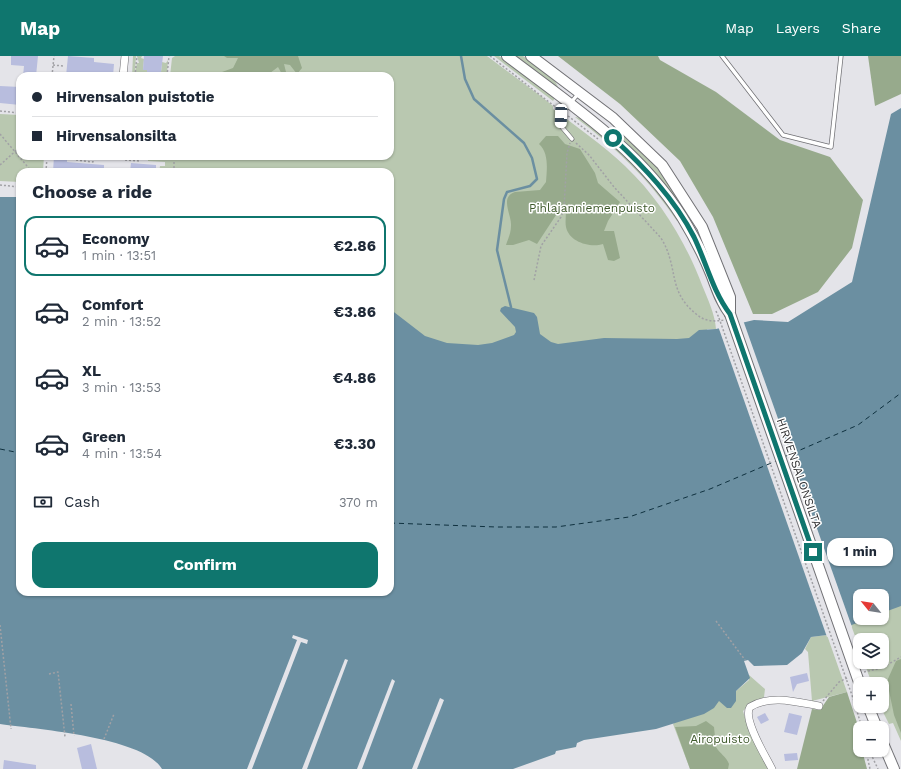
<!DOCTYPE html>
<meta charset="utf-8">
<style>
body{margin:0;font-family:"Work Sans",sans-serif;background:#f2f2f3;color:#1f2937;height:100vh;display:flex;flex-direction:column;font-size:15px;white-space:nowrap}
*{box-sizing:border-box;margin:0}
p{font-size:13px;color:#747a83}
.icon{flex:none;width:22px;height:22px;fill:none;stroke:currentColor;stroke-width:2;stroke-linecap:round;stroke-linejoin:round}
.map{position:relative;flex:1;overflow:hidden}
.drawer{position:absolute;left:16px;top:112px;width:378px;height:428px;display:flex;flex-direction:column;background:#fff;border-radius:12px;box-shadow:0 1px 3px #0004}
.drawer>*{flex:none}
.banner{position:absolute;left:16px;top:16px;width:378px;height:88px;border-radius:12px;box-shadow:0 1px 3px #0004;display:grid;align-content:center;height:88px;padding:0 16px;background:#fff}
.needle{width:26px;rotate:300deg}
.controls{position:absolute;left:853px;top:533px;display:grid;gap:8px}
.controls a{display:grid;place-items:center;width:36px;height:36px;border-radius:8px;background:#fff;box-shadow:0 1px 3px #0004;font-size:20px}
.end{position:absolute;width:18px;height:18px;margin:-9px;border:5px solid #0f766e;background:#fff;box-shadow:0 0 0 2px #fff}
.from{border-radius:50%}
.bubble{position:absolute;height:28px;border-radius:12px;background:#fff;box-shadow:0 1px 3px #0004;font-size:13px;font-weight:700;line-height:28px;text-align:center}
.car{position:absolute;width:12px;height:24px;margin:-12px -6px;border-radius:5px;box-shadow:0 0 3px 1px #0007;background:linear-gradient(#fff 24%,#345 0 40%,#fff 0 76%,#345 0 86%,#fff 0)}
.banner b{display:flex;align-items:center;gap:14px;height:38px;font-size:15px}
.banner b+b{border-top:1px solid #e0e1e3}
.banner i{width:10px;height:10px;background:#1f2937}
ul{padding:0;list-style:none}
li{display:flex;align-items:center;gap:12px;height:60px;margin:0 8px 6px;padding:0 8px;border:2px solid transparent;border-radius:12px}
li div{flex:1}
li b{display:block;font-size:15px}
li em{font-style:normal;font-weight:700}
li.current{border-color:#0f766e}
li>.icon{width:36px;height:36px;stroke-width:1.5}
h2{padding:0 16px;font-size:18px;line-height:48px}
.pay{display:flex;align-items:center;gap:10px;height:44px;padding:0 16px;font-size:15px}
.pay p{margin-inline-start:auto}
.primary-button{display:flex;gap:8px;margin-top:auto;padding:8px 16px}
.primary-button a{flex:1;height:46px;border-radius:12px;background:#0f766e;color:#fff;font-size:16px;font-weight:700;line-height:46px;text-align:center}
header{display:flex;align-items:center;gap:24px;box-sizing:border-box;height:56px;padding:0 20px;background:#0f766e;color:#fff}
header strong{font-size:19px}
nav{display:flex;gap:22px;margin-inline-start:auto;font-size:14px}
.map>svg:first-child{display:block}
</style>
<header>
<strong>Map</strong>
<nav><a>Map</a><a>Layers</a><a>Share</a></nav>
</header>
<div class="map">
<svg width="901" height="713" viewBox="0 0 901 713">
<rect width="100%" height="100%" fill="#e4e4e9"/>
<g fill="#b9c8b0" fill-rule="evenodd">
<path d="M133,0H136L135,16L137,7H139L137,0H142L141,2L144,3L143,14H147V17L158,18V16H161L162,6L166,7L168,4L167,19L170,20L172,2L175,0H487L542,41L553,50V53C577,71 603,89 625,110C659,142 686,186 702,229C708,244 715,258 716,273H707L709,280L601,317L390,277V116H188L187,114L185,116H159L160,110H165V106L148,105V100H390V20H132Z"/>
<path d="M494,0H499L555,42L553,45Z"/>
<path d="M515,0H523L554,23L559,33Z"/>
<path d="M0,58L20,59V100H44L43,116H20V126L0,125Z"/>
<path d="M575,61C592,62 639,112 651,126C661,138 669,152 678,164L677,165C649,123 615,91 575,61Z"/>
<path d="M622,79C655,102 675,134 695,167L692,169C671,136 649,109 621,81Z"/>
<path d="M901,463V685L893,667L889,668L880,650H882V628H872L864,606H882V584H860V594L851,569L855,536ZM860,540H882V562H860Z"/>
<path d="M827,579L847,636L812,645L808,596L805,593L811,581Z"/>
<path d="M749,619L765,633L764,641L748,650L743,655L749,675L769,713H690L673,668L690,645H736V635L749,624Z"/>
</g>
<g fill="#97aa8c">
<path d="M224,0H298L302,12L297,18L290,9L284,8L287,20H283L278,11L266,20H221L222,16L233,12L238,2H227Z"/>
<path d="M558,0H658L660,4L716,36L780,84L830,101L863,144L852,192L818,236L772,258H753L713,161L680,105L620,48Z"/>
<path d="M868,0H901V38L875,50Z"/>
<path d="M546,80H558L565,88L580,93L595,117L598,127L620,146L608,165L604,175H614L620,202L614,205L608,204L603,188C590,192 569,186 566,171C565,166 566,160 566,155L558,156L537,188L529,184L513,189H506C508,183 511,177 511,170C512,159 499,141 515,136L540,134L546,126C547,113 549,97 539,88Z"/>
<path d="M901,603V677L894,659L887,625L896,605Z"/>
<path d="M847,636L860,676V694H862L867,713H797L812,653L820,654L829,641Z"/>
<path d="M706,665L714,671L715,681L719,686L716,691C720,698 726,700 729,708L728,713H690L675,671L696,670Z"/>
</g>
<path fill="#6b8fa1" d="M901,52V550L882,557V540H860V562H869L827,579L811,581L802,597L787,609L754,610L748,604L744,605L750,622L736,635V645L731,652H727L719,645L714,652L704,658L656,673L584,684L577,687L576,691L556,695L555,698L513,713H162C144,681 35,673 0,668V141H20V536H390V253L425,280L447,287L478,289L492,287L514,279L516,276L515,271L500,255L501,252L505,250L534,257L537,261L540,278L551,286L558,288L604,282L677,283L689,282L699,274L716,273L754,264L788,266L852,226L891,58Z"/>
<g fill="#e4e4e9">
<path d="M743,264L852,571L827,581L718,270Z"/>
<path d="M293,579L308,584L307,588L301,586L252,713H247L297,584L292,582Z"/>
<path d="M345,603L348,604L307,713H302Z"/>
<path d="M392,623L395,625L362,713H357Z"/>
<path d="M440,642L444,644L417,713H412Z"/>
</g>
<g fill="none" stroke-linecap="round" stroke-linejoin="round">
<path stroke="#6b8fa1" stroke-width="2.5" d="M461,0L465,23L474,43L524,87L532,102L537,123L530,130L507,136L504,143L497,194L511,251"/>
<g stroke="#0f313f" stroke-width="1" stroke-dasharray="5 4" stroke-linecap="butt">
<path d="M0,393L20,397"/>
<path d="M784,401L858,369L901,337"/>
<path d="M390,467L496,471H556L629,461L710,433L776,405"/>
</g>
</g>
<g fill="#b8bdde">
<path d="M11,0H38L36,20H23L24,10L11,9Z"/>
<path d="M68,0L94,2V6L114,8L113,20H66Z"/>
<path d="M144,0H163L161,16H158V18L147,17V14H143Z"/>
<path d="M0,30L20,31V49L0,47Z"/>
<path d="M54,100H67V106L104,109V116H53Z"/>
<path d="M131,107L156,109V116H130Z"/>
<path d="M807,617L809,625L797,628L793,636L790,621Z"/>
<path d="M765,657L769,664L761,668L757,661Z"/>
<path d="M789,657L802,660L797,679L784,676Z"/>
<path d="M91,688L97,713H82L77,692Z"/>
<path d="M797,697L798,704L785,705L784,698Z"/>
<path d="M4,704L36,709V713H3Z"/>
</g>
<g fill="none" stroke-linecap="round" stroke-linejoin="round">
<g stroke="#717175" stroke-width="5">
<g id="lane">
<path d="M722,0L783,79L831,91L841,0"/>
<path d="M572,83L561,70L563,56L578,38"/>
</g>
</g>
<g stroke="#717175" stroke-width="8">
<g id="street">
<path d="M123,20L125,0"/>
<path d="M772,713C766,701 742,663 750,651C771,638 797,646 819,650"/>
</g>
</g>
<g stroke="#717175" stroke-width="12">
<g id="secondary">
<path d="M507,0C570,48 639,93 682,161C693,179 703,198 711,218C717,233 720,245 730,258"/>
<path d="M531,0L613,62L662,109L702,171L730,241V258"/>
<path d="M868,650L877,672"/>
<path d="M882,685L894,713"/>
</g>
</g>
<g stroke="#a1a1a5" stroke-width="1.5" stroke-dasharray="2 2" stroke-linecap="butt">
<path d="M490,0L558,53"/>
<path d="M53,9L63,10"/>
<path d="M52,20L54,0"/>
<path d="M135,20L137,0"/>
<path d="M167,20L169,0"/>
<path d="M0,55L20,57"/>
<path d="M568,60L598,83"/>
<path d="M0,78L32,116"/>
<path d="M576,87L589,99L614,131L661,182C679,211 667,234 695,257C703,265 713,266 724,264"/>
<path d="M76,100V104L93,106L96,100"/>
<path d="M125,104L140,105"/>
<path d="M0,109L20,91"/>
<path d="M46,116L47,100"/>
<path d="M174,116V100"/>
<path d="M0,129L20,131"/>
<path d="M534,224L541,190L561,161L564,153L567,97L570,87"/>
<path d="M716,255L719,262"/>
<path d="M716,565L745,604"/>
<path d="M0,569L11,673"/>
<path d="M864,616L882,612L901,601"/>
<path d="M49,618L58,616L65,681"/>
<path d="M823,645L839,626L847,622"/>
<path d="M854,645L862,672"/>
<path d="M71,648L74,680"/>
<path d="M104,683L114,658"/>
<path d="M869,694L878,713"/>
<path d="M869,695L868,704L870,713"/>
</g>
<use href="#lane" stroke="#fff" stroke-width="3.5"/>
<use href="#street" stroke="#fff" stroke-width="7"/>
<use href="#secondary" stroke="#fff" stroke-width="10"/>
<g stroke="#717175" stroke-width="12" stroke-linecap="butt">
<path id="secondary-bridge" d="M730,258L860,629"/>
</g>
<path stroke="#a1a1a5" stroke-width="1.5" stroke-dasharray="2 2" stroke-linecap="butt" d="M719,262L854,645"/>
<use href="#secondary-bridge" stroke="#fff" stroke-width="10"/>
</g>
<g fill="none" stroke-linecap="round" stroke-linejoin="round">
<path stroke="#0f766e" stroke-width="5" d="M613,82C644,111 674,142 694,181C706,206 713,236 730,258L813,496"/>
</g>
<g text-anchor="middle" stroke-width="3" stroke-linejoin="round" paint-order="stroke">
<g font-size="12" fill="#3e592b" stroke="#fff">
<text x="592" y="156">Pihlajanniemenpuisto</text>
<text x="720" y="687">Airopuisto</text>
</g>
<g font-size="12" fill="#303032" stroke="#fff">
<text transform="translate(799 417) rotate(71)" y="4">HIRVENSALONSILTA</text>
</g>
</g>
</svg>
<div class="controls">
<a><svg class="needle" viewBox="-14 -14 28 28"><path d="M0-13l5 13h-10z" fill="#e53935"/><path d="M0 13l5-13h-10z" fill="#747a83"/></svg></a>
<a><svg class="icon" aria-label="layers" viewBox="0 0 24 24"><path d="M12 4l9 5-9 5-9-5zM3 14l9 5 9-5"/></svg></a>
<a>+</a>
<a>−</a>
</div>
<i class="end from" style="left:613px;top:82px"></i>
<i class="end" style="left:813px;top:496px"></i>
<div class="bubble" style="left:827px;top:482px;width:66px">1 min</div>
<i class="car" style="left:561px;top:60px;rotate:182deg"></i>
<div class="banner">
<b><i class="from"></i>Hirvensalon puistotie</b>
<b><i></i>Hirvensalonsilta</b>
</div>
<section class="drawer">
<h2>Choose a ride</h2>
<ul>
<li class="current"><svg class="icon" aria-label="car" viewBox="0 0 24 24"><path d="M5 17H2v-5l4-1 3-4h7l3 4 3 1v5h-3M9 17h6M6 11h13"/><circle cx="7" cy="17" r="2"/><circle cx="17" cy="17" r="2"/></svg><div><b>Economy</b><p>1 min · 13:51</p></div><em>€2.86</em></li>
<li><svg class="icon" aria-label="car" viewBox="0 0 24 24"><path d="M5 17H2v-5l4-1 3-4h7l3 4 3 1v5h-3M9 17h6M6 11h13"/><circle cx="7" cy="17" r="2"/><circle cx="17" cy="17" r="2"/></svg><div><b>Comfort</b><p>2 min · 13:52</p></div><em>€3.86</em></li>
<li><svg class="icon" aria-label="car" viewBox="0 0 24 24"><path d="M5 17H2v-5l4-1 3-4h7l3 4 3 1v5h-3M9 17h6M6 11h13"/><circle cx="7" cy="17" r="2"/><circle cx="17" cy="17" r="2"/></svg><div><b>XL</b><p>3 min · 13:53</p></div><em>€4.86</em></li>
<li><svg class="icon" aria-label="car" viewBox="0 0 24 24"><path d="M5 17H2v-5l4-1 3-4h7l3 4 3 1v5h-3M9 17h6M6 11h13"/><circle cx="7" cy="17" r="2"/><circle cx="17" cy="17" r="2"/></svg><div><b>Green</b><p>4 min · 13:54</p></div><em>€3.30</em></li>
</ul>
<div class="pay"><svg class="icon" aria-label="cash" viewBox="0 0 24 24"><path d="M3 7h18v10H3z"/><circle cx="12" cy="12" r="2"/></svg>Cash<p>370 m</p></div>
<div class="primary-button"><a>Confirm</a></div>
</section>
</div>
